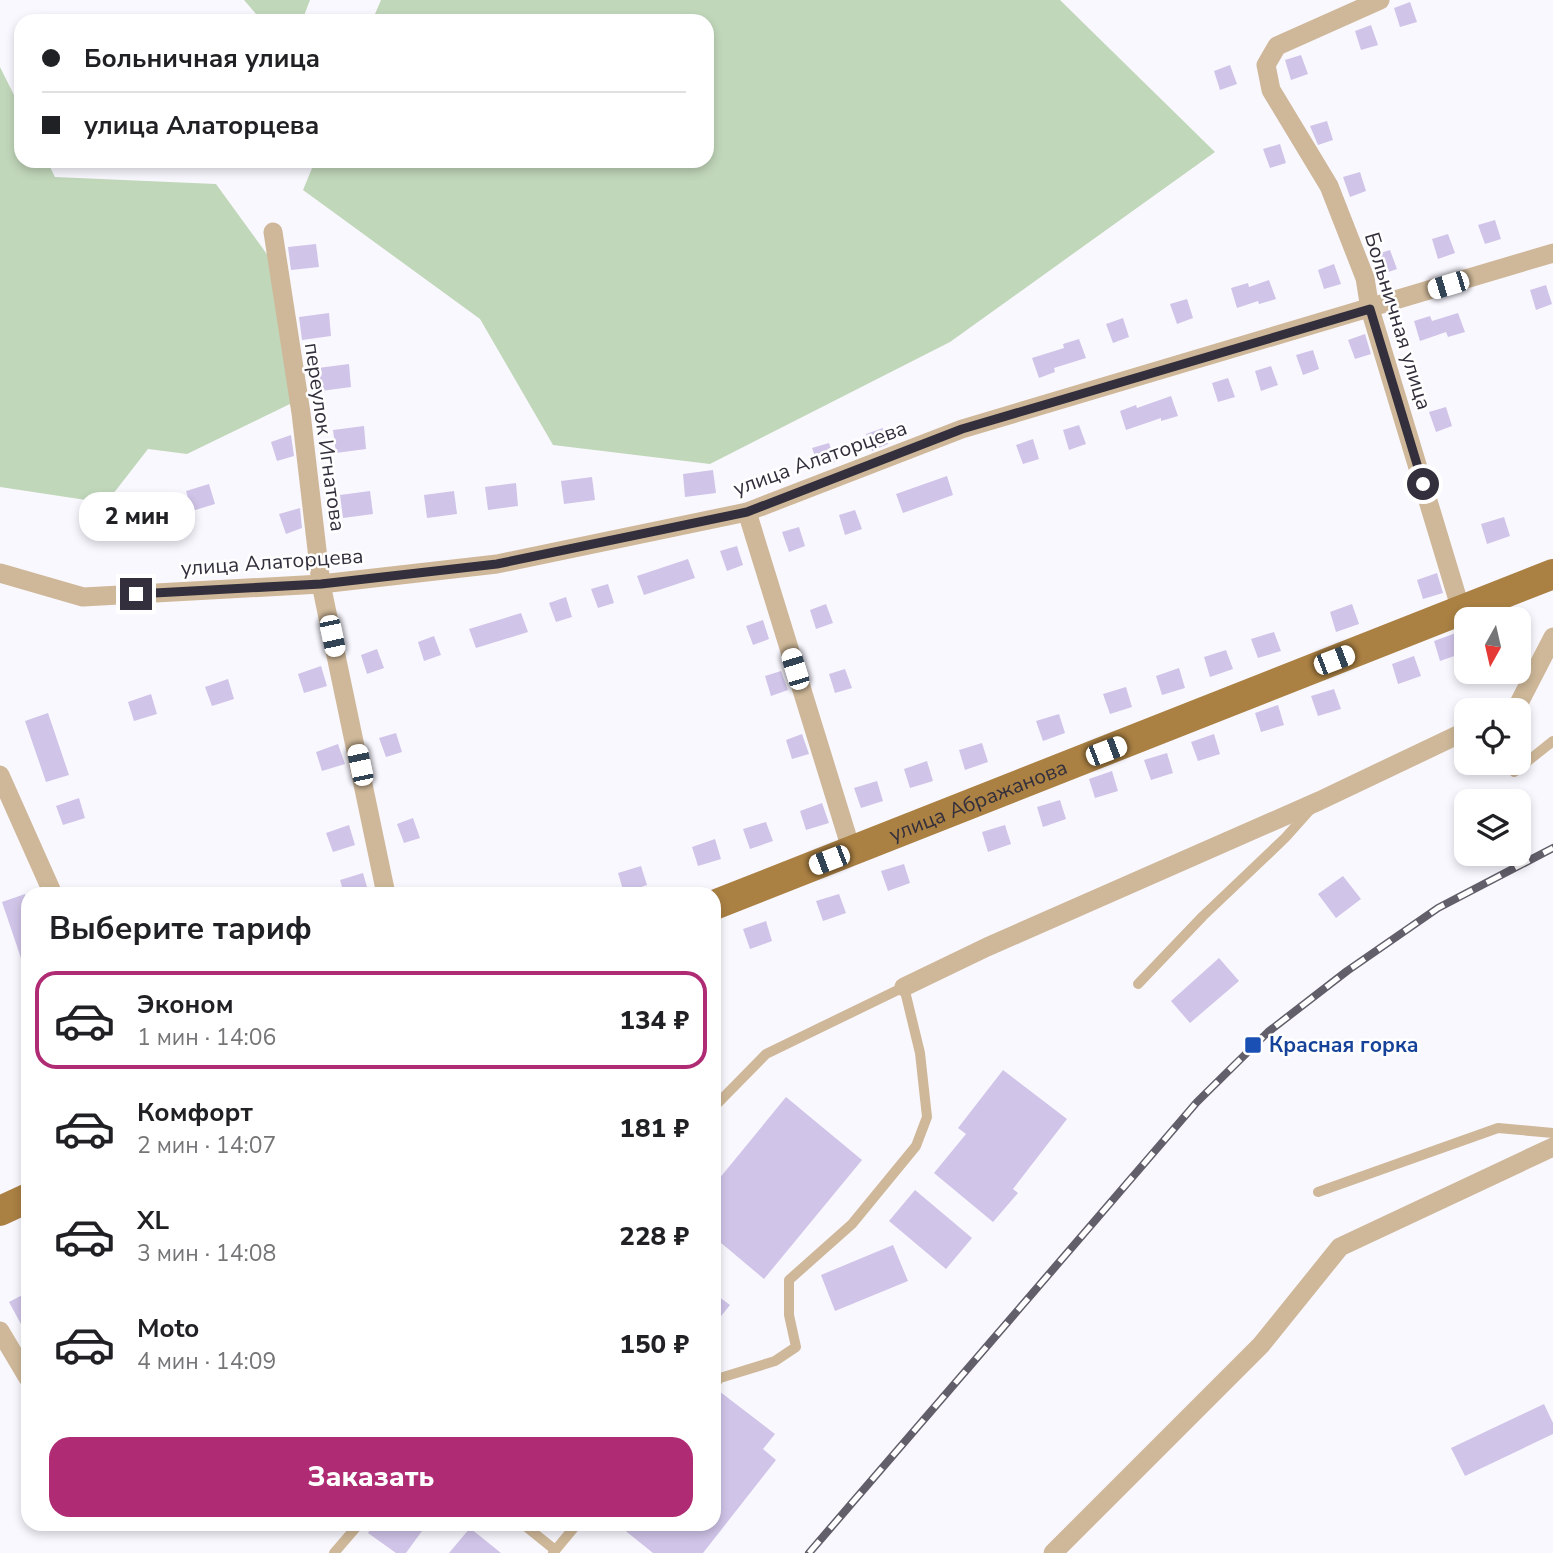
<!DOCTYPE html>
<html lang="ru">
<meta charset="utf-8">
<style>
body{margin:0;font-family:"Nunito Sans",sans-serif;background:#f6f6f6;color:#202124;height:100vh;display:flex;flex-direction:column;font-size:26px;white-space:nowrap}
*{box-sizing:border-box;margin:0}
p{font-size:23px;color:#757577}
.icon{flex:none;width:38px;height:38px;fill:none;stroke:currentColor;stroke-width:2;stroke-linecap:round;stroke-linejoin:round}
.map{position:relative;flex:1;overflow:hidden}
.panel{position:absolute;left:21px;top:887px;width:700px;height:644px;display:flex;flex-direction:column;background:#fff;border-radius:21px;box-shadow:0 4px 10px #0003}
.panel>*{flex:none}
.guide{position:absolute;left:14px;top:14px;width:700px;height:154px;border-radius:21px;box-shadow:0 4px 10px #0003;display:grid;align-content:center;height:154px;padding:0 28px;background:#fff}
.needle{width:46px;rotate:188deg}
.controls{position:absolute;left:1454px;top:607px;display:grid;gap:14px}
.controls a{display:grid;place-items:center;width:77px;height:77px;border-radius:14px;background:#fff;box-shadow:0 4px 10px #0003;font-size:35px}
.end{position:absolute;width:32px;height:32px;margin:-16px;border:9px solid #332f3c;background:#fff;box-shadow:0 0 0 4px #fff}
.from{border-radius:50%}
.bubble{position:absolute;height:49px;border-radius:21px;background:#fff;box-shadow:0 4px 10px #0003;font-size:23px;font-weight:800;line-height:49px;text-align:center}
.car{position:absolute;width:21px;height:42px;margin:-21px -10px;border-radius:9px;box-shadow:0 0 5px 2px #0007;background:linear-gradient(#fff 24%,#345 0 40%,#fff 0 76%,#345 0 86%,#fff 0)}
.guide b{display:flex;align-items:center;gap:24px;height:66px;font-size:26px}
.guide b+b{border-top:2px solid #e0e0e0}
.guide i{width:18px;height:18px;background:#202124}
ul{padding:0;list-style:none}
li{display:flex;align-items:center;gap:21px;height:98px;margin:0 14px 10px;padding:0 14px;border:4px solid transparent;border-radius:21px}
li div{flex:1}
li b{display:block;font-size:26px}
li em{font-style:normal;font-weight:800}
li.on{border-color:#af2b73}
li>.icon{width:63px;height:63px;stroke-width:1.5}
h2{padding:0 28px;font-size:32px;line-height:84px}
.action{display:flex;gap:14px;margin-top:auto;padding:14px 28px}
.action a{flex:1;height:80px;border-radius:21px;background:#af2b73;color:#fff;font-size:28px;font-weight:800;line-height:80px;text-align:center}
.map>svg:first-child{display:block}
</style>
<div class="map">
<svg width="1553" height="1553" viewBox="0 0 1553 1553">
<rect width="100%" height="100%" fill="#faf8ff"/>
<g fill="#c1d7ba">
<path d="M244,0H310L302,21H262Z"/>
<path d="M381,0H1060L1215,152L950,342L710,464L553,445L480,319L303,190L315,161H707V21H372Z"/>
<path d="M0,67L21,109V161H47L55,177L216,184L285,279L292,403L187,454L148,449L106,503L0,487Z"/>
</g>
<g fill="#d0c4e8">
<path d="M1410,2L1417,22L1400,27L1394,8Z"/>
<path d="M1371,25L1378,45L1361,50L1355,31Z"/>
<path d="M1301,55L1308,74L1291,80L1285,60Z"/>
<path d="M1230,65L1237,84L1220,90L1214,71Z"/>
<path d="M1327,121L1333,140L1318,145L1310,126Z"/>
<path d="M1280,144L1286,163L1270,168L1263,149Z"/>
<path d="M1360,172L1366,191L1350,197L1343,177Z"/>
<path d="M1495,220L1501,239L1485,244L1478,225Z"/>
<path d="M1448,234L1455,253L1438,259L1432,239Z"/>
<path d="M316,244L319,267L291,270L288,247Z"/>
<path d="M1390,250L1397,269L1380,275L1374,255Z"/>
<path d="M1334,264L1341,284L1324,289L1318,270Z"/>
<path d="M1269,280L1276,299L1259,304L1258,301L1237,308L1231,288L1248,283L1249,287Z"/>
<path d="M1546,285L1552,304L1536,310L1530,290Z"/>
<path d="M1187,299L1193,318L1177,324L1170,304Z"/>
<path d="M329,313L331,336L302,340L299,317Z"/>
<path d="M1458,313L1465,332L1448,337L1446,332L1420,341L1414,321L1430,316L1432,321Z"/>
<path d="M1123,318L1129,337L1113,343L1106,324Z"/>
<path d="M1365,334L1371,354L1355,359L1348,340Z"/>
<path d="M1079,339L1086,358L1054,368L1055,372L1039,378L1032,358L1064,348L1063,344Z"/>
<path d="M1313,350L1319,369L1303,375L1296,355Z"/>
<path d="M349,364L351,387L321,391L318,368Z"/>
<path d="M1271,366L1278,385L1261,391L1255,371Z"/>
<path d="M1228,378L1235,397L1218,402L1212,383Z"/>
<path d="M1171,396L1178,416L1161,421V418L1126,430L1120,411L1136,405L1137,408Z"/>
<path d="M1446,407L1452,426L1436,432L1429,412Z"/>
<path d="M1079,425L1086,444L1069,450L1063,430Z"/>
<path d="M364,426L366,449L336,453L333,430Z"/>
<path d="M883,428L888,444L872,451L866,434Z"/>
<path d="M291,435L294,456L277,461L271,442Z"/>
<path d="M1033,439L1039,459L1023,464L1016,445Z"/>
<path d="M829,443L835,462L819,467L812,448Z"/>
<path d="M713,470L716,493L685,497L683,474Z"/>
<path d="M947,476L953,495L903,513L896,494Z"/>
<path d="M592,477L595,500L564,504L561,481Z"/>
<path d="M516,483L518,506L488,510L485,487Z"/>
<path d="M209,484L215,504L192,511L186,491Z"/>
<path d="M370,491L373,514L343,518L340,495Z"/>
<path d="M454,491L457,514L427,518L424,495Z"/>
<path d="M300,508L302,528L286,534L279,514Z"/>
<path d="M855,510L862,529L845,535L839,515Z"/>
<path d="M1504,517L1510,536L1487,544L1481,524Z"/>
<path d="M799,527L805,546L789,552L782,532Z"/>
<path d="M737,546L743,565L727,571L720,551Z"/>
<path d="M688,559L695,578L644,595L637,576Z"/>
<path d="M1437,573L1443,593L1423,599L1417,580Z"/>
<path d="M608,584L614,603L598,608L591,589Z"/>
<path d="M566,597L572,617L556,622L549,603Z"/>
<path d="M826,604L833,623L816,629L810,610Z"/>
<path d="M1352,604L1359,624L1336,632L1330,612Z"/>
<path d="M521,613L528,632L476,648L469,629Z"/>
<path d="M763,620L769,639L753,645L746,626Z"/>
<path d="M1274,632L1281,651L1258,658L1251,639Z"/>
<path d="M1456,633L1463,653L1440,661L1434,641Z"/>
<path d="M434,636L441,655L424,661L418,642Z"/>
<path d="M377,649L384,668L367,674L361,655Z"/>
<path d="M1226,650L1233,669L1210,677L1204,657Z"/>
<path d="M1414,656L1421,676L1398,684L1392,664Z"/>
<path d="M321,666L327,686L304,693L298,674Z"/>
<path d="M1179,668L1185,688L1162,695L1156,676Z"/>
<path d="M845,669L852,688L835,693L829,674Z"/>
<path d="M781,671L788,690L771,696L765,676Z"/>
<path d="M228,679L234,699L212,706L205,687Z"/>
<path d="M1126,687L1132,707L1110,714L1103,694Z"/>
<path d="M1334,689L1341,709L1318,716L1311,696Z"/>
<path d="M151,694L157,714L134,721L128,702Z"/>
<path d="M1278,705L1284,725L1261,732L1255,713Z"/>
<path d="M48,713L69,775L46,782L25,721Z"/>
<path d="M1059,714L1065,733L1043,741L1036,721Z"/>
<path d="M396,733L402,752L386,757L379,738Z"/>
<path d="M802,734L809,754L792,759L786,740Z"/>
<path d="M1214,734L1220,754L1198,761L1191,742Z"/>
<path d="M982,743L988,762L965,770L959,750Z"/>
<path d="M338,744L345,764L322,771L316,752Z"/>
<path d="M1167,753L1173,773L1151,780L1144,760Z"/>
<path d="M927,761L933,781L910,788L904,769Z"/>
<path d="M1112,771L1118,791L1095,798L1089,779Z"/>
<path d="M877,781L883,801L861,808L854,788Z"/>
<path d="M79,798L85,818L63,825L56,806Z"/>
<path d="M1060,800L1066,819L1043,827L1037,807Z"/>
<path d="M822,803L829,823L806,830L800,811Z"/>
<path d="M413,818L420,838L404,843L397,824Z"/>
<path d="M766,822L773,841L750,849L743,829Z"/>
<path d="M349,825L355,845L333,852L326,833Z"/>
<path d="M1005,825L1011,844L988,852L982,832Z"/>
<path d="M715,839L721,859L698,866L692,847Z"/>
<path d="M904,864L910,883L888,891L881,871Z"/>
<path d="M641,866L647,885L624,893L618,873Z"/>
<path d="M363,873L369,894H344L340,880Z"/>
<path d="M1343,876L1361,899L1336,918L1318,894Z"/>
<path d="M25,894L28,905V970H25L2,902Z"/>
<path d="M839,894L846,913L823,921L816,901Z"/>
<path d="M766,921L772,941L750,949L743,929Z"/>
<path d="M1219,958L1239,981L1190,1023L1171,1001Z"/>
<path d="M1003,1070L1067,1119L1013,1189L1018,1193L993,1222L934,1173L966,1134L958,1128Z"/>
<path d="M786,1097L862,1160L764,1279L714,1237V1185Z"/>
<path d="M915,1190L972,1238L946,1269L889,1221Z"/>
<path d="M893,1245L908,1281L835,1311L821,1275Z"/>
<path d="M28,1292V1337L9,1302Z"/>
<path d="M714,1293L730,1305L714,1325Z"/>
<path d="M719,1391L775,1434L763,1449L776,1460L703,1553H653L617,1524H714V1397Z"/>
<path d="M1544,1404L1553,1423V1434L1465,1476L1451,1448Z"/>
<path d="M374,1524H427L406,1553H396L368,1533Z"/>
<path d="M470,1528L501,1553H449Z"/>
</g>
<g fill="none" stroke-linecap="round" stroke-linejoin="round">
<g stroke="#cfb899" stroke-width="10">
<path d="M1514,772L1553,741"/>
<path d="M1138,984L1203,916L1285,838L1310,810"/>
<path d="M714,1107L766,1054L904,987L920,1053L927,1117L916,1146L852,1224L789,1280V1315L796,1347L775,1361L720,1378L714,1384"/>
<path d="M1318,1192L1498,1128L1553,1133"/>
<path d="M523,1524L555,1550"/>
<path d="M334,1553L359,1524"/>
<path d="M553,1553L577,1524"/>
</g>
<g stroke="#cfb899" stroke-width="19">
<path d="M1380,0L1277,46L1266,65L1271,90L1329,186L1365,278L1370,309L1461,610"/>
<path d="M273,232L301,413L321,584L386,894"/>
<path d="M747,512L852,852"/>
<path d="M0,573L83,597L321,584L497,564L747,512L962,429L1553,253"/>
<path d="M1511,710L1517,707L1553,637"/>
<path d="M0,775L53,894"/>
<path d="M904,987L987,947L1319,801L1466,731"/>
<path d="M0,1331L28,1378"/>
<path d="M1053,1553L1261,1345L1340,1247L1553,1147"/>
</g>
<g stroke="#aa8043" stroke-width="30">
<path id="s1" d="M714,905L1553,574"/>
<path d="M0,1211L28,1198"/>
</g>
<g stroke="#625f6b" stroke-width="8">
<path id="rail" d="M809,1553L1197,1102L1268,1032L1347,971L1438,908L1553,848"/>
</g>
<use href="#rail" stroke="#fff" stroke-width="5" stroke-dasharray="16" stroke-linecap="butt"/>
</g>
<g fill="none" stroke-linecap="round" stroke-linejoin="round">
<path stroke="#332f3c" stroke-width="9" d="M136,594L321,584L497,564L747,512L962,429L1370,309L1423,484"/>
</g>
<rect fill="#1a4fb4" stroke="#fff" stroke-width="2.5" x="1244" y="1036" width="18" height="18" rx="3.5"/>
<g text-anchor="middle" stroke-width="5" stroke-linejoin="round" paint-order="stroke">
<g font-size="21" fill="#332f3c" stroke="#fff">
<text transform="translate(1398 321) rotate(73)" y="7">Больничная улица</text>
<text transform="translate(325 437) rotate(82)" y="7">переулок Игнатова</text>
<text transform="translate(820 458) rotate(-20)" y="7">улица Алаторцева</text>
<text transform="translate(272 562) rotate(-4)" y="7">улица Алаторцева</text>
<text dy="7" stroke="none"><textPath href="#s1" startOffset="284">улица Абражанова</textPath></text>
</g>
<g font-size="21" font-weight="bold" fill="#164399" stroke="#fff" text-anchor="start">
<text x="1269" y="1052">Красная горка</text>
</g>
</g>
</svg>
<div class="controls">
<a><svg class="needle" viewBox="-14 -14 28 28"><path d="M0-13l5 13h-10z" fill="#e53935"/><path d="M0 13l5-13h-10z" fill="#757577"/></svg></a>
<a><svg class="icon" aria-label="locate" viewBox="0 0 24 24"><circle cx="12" cy="12" r="6"/><path d="M12 2v4M12 18v4M2 12h4M18 12h4"/></svg></a>
<a><svg class="icon" aria-label="layers" viewBox="0 0 24 24"><path d="M12 4l9 5-9 5-9-5zM3 14l9 5 9-5"/></svg></a>
</div>
<i class="end from" style="left:1423px;top:484px"></i>
<i class="end" style="left:136px;top:594px"></i>
<div class="bubble" style="left:79px;top:492px;width:116px">2 мин</div>
<i class="car" style="left:1448px;top:285px;rotate:253deg"></i>
<i class="car" style="left:332px;top:636px;rotate:168deg"></i>
<i class="car" style="left:1334px;top:660px;rotate:69deg"></i>
<i class="car" style="left:795px;top:669px;rotate:343deg"></i>
<i class="car" style="left:1106px;top:751px;rotate:69deg"></i>
<i class="car" style="left:360px;top:765px;rotate:348deg"></i>
<i class="car" style="left:829px;top:860px;rotate:249deg"></i>
<div class="guide">
<b><i class="from"></i>Больничная улица</b>
<b><i></i>улица Алаторцева</b>
</div>
<section class="panel">
<h2>Выберите тариф</h2>
<ul>
<li class="on"><svg class="icon" aria-label="car" viewBox="0 0 24 24"><path d="M5 17H2v-5l4-1 3-4h7l3 4 3 1v5h-3M9 17h6M6 11h13"/><circle cx="7" cy="17" r="2"/><circle cx="17" cy="17" r="2"/></svg><div><b>Эконом</b><p>1 мин · 14:06</p></div><em>134 ₽</em></li>
<li><svg class="icon" aria-label="car" viewBox="0 0 24 24"><path d="M5 17H2v-5l4-1 3-4h7l3 4 3 1v5h-3M9 17h6M6 11h13"/><circle cx="7" cy="17" r="2"/><circle cx="17" cy="17" r="2"/></svg><div><b>Комфорт</b><p>2 мин · 14:07</p></div><em>181 ₽</em></li>
<li><svg class="icon" aria-label="car" viewBox="0 0 24 24"><path d="M5 17H2v-5l4-1 3-4h7l3 4 3 1v5h-3M9 17h6M6 11h13"/><circle cx="7" cy="17" r="2"/><circle cx="17" cy="17" r="2"/></svg><div><b>XL</b><p>3 мин · 14:08</p></div><em>228 ₽</em></li>
<li><svg class="icon" aria-label="car" viewBox="0 0 24 24"><path d="M5 17H2v-5l4-1 3-4h7l3 4 3 1v5h-3M9 17h6M6 11h13"/><circle cx="7" cy="17" r="2"/><circle cx="17" cy="17" r="2"/></svg><div><b>Moto</b><p>4 мин · 14:09</p></div><em>150 ₽</em></li>
</ul>
<div class="action"><a>Заказать</a></div>
</section>
</div>
